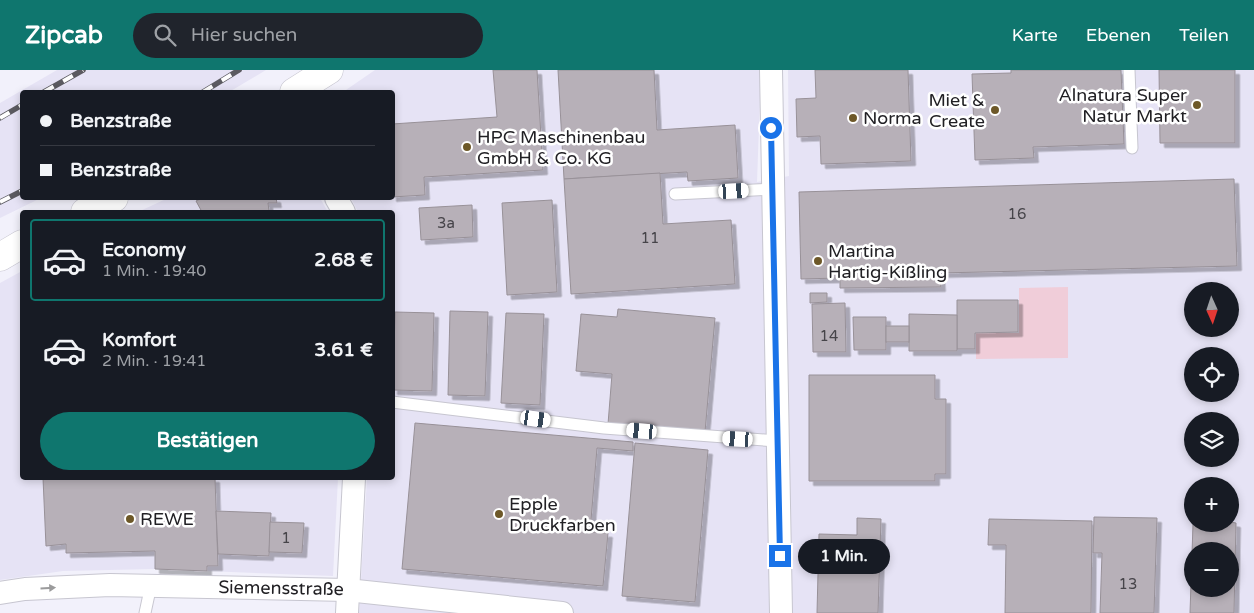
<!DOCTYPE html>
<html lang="de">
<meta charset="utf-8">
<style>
body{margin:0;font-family:"Varela Round",sans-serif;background:#20242c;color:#f1f3f6;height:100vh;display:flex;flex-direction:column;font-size:19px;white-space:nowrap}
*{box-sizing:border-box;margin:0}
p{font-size:16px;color:#9ea1a6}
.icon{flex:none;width:28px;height:28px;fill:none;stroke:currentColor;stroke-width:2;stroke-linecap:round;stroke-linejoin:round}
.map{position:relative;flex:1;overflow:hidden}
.sheet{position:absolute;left:20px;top:140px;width:375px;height:270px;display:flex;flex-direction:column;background:#171b24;border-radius:5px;box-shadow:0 2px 8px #0003}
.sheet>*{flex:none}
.guide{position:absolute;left:20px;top:20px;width:375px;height:110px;border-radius:5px;box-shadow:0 2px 8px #0003;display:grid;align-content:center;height:110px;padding:0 20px;background:#171b24}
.needle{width:32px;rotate:177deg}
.controls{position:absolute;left:1184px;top:212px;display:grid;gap:10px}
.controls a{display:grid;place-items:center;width:55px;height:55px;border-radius:50%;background:#171b24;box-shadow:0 2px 8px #0003;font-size:25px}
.end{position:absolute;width:22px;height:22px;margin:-11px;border:6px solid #1a73e8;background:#fff;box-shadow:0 0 0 2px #fff}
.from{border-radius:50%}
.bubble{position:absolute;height:35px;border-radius:18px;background:#171b24;box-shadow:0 2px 8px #0003;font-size:16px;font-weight:700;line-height:35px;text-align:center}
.car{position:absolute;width:15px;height:30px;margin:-15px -8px;border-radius:6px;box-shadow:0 0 4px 1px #0007;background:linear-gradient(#fff 24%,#345 0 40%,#fff 0 76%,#345 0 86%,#fff 0)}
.guide b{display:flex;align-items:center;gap:18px;height:48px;font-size:19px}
.guide b+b{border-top:1px solid #363941}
.guide i{width:12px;height:12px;background:#f1f3f6}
ul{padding:9px 0 0;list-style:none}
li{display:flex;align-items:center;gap:15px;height:82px;margin:0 10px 8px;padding:0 10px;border:2px solid transparent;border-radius:5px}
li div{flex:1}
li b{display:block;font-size:19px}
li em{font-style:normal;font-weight:700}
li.active{border-color:#0f766e}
li>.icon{width:45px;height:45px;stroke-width:1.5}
.primary-button{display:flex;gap:10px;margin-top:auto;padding:10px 20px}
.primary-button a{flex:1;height:58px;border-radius:30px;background:#0f766e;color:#fff;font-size:20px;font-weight:700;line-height:58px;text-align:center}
header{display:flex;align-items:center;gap:30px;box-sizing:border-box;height:70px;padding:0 25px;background:#0f766e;color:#fff}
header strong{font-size:24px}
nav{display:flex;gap:28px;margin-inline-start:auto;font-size:18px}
.search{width:350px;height:45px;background:#20242c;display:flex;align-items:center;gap:12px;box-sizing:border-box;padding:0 18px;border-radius:28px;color:#9ea1a6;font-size:19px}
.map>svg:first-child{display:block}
</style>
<header>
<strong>Zipcab</strong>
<div class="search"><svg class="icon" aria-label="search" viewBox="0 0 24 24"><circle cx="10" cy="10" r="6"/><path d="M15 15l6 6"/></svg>Hier suchen</div>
<nav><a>Karte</a><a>Ebenen</a><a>Teilen</a></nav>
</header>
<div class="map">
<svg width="1254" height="543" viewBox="0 0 1254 543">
<defs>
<filter id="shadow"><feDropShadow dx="4.5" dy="4.5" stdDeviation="0" flood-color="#0004"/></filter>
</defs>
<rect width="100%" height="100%" fill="#f2f1fb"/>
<g fill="#e6e3f5" fill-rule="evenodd">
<path d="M57,0H266L229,22H22V128H41L0,148V33Z"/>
<path d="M375,0H761L757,112L789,106L788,0H1254V543H359L367,408H392V142H358L351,128H392V22H343ZM1192,221H1230V259H1192ZM1192,286H1230V324H1192ZM1192,351H1230V389H1192ZM1192,416H1230V454H1192ZM1192,481H1230V519H1192Z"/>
<path d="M168,128H320L328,142H138Z"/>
<path d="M22,201V408H338L333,506L155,499L63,501L0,510V213Z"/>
</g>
<path fill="#f0cdd9" d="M1068,217V288L976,289V263H1019V218Z"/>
<g fill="#b7b0b8" stroke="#989198" fill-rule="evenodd" filter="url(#shadow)">
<path d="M493,0H537L543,100L424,107L425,125L392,127V54L497,47Z"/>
<path d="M558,0H654L657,60L735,55L738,108L688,111L687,102L564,109Z"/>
<path d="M815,0H908L911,91L821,94L820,66L797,67L796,29L816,28Z"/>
<path d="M1011,0H1121L1124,74L1033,77L1034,88L975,90L972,4L1011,3Z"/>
<path d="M1159,0H1235V73H1160Z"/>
<path d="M660,103L663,154L731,150L735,214L571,224L564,109Z"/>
<path d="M1234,109L1237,196L940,203L941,217L840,218V208L801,209L799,122Z"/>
<path d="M202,128H276L277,133H268L269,141L278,142H202L196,131Z"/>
<path d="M552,130L557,222L507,225L502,133Z"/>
<path d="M472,135L473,167L421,170L419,138Z"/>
<path d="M810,223H827V232L810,233Z"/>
<path d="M957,230H1018V262L975,263V279H957Z"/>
<path d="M845,233L846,282H813L812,234Z"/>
<path d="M618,239L715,248L705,362L608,354L612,304L576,301L581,244L617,247Z"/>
<path d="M450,241L488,242L485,326L448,325Z"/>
<path d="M395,242L434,243L432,321L393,320Z"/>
<path d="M506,243L544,244L540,335L501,333Z"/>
<path d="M909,244L957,245V281H909Z"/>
<path d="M853,247H886V280H854Z"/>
<rect x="886" y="256" width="23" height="16"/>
<path d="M809,305H935V329H946V404H935V411H809Z"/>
<path d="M415,353L633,372V381L597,378L590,462L608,463L603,516L402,499Z"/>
<path d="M635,373L708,380L695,532L622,526Z"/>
<path d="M43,408H215L218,496H207V501L155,499V481L66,483V474L46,476Z"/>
<path d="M216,441L271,443L269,486L218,484Z"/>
<path d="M1094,447L1157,448L1154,543H1100L1102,483H1093Z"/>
<path d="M857,448L881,449L878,543H817L819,464L857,465Z"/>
<path d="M989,449L1092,451L1091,543H1005L1006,475H988Z"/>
<path d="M270,452L304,453L302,483L269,482Z"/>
<path d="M1230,452L1236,453L1234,543H1190L1193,454ZM1192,481H1230V519H1192Z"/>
</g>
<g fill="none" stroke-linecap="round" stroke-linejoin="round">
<g stroke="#c7c6d0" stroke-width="13">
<g id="lane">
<path d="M1129,0L1132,78"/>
<path d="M675,124L772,119"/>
<path d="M392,332L604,358L777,371"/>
<path d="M145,543L151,515"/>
</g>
</g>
<g stroke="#c7c6d0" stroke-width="24">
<g id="street">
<path d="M771,0L781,543"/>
<path d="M336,128L344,142"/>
<path d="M0,523L25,519L110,515L347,520L562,543"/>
<path d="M347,543L354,408"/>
</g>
</g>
<g stroke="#c7c6d0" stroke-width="29">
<g id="secondary">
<path d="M294,22L329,0"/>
<path d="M85,142L114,128"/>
<path d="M0,187L22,174"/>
</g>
</g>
<use href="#lane" stroke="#fff" stroke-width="11"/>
<use href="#street" stroke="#fff" stroke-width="22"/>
<use href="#secondary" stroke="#fff" stroke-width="28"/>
<g stroke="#5b5a60" stroke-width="5.5">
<g id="rail">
<path d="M44,22L83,0"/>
<path d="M203,22L239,0"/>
<path d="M0,48L22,35"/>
<path d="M0,132L22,121"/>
</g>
</g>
<use href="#rail" stroke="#fff" stroke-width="4" stroke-dasharray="11" stroke-linecap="butt"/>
</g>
<defs><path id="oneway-solid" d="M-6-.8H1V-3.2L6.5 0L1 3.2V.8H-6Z" transform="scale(1.25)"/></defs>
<use fill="#9b9b9c" href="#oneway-solid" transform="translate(48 518) rotate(-3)"/>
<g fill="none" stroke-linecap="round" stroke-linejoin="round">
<path stroke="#1a73e8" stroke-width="6" d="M771,58L780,486"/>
</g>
<g fill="#6d5828" stroke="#fff" stroke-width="2">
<circle cx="1197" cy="35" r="5"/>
<circle cx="995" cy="40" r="5"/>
<circle cx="853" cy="48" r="5"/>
<circle cx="467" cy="77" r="5"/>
<circle cx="818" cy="191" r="5"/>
<circle cx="499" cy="444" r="5"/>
<circle cx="130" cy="449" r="5"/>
</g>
<g text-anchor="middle" stroke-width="5" stroke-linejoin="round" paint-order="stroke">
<g font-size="15" fill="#464449">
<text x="1017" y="149">16</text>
<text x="446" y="158">3a</text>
<text x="650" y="173">11</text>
<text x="829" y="271">14</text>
<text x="286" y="473">1</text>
<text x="1128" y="519">13</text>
</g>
<g font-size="18" fill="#212024" stroke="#fff" text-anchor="start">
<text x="1187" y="31" text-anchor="end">Alnatura Super<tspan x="1187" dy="21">Natur Markt</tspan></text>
<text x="985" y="36" text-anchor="end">Miet &amp;<tspan x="985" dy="21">Create</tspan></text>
<text x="863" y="54">Norma</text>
<text x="477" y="73">HPC Maschinenbau<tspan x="477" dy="21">GmbH &amp; Co. KG</tspan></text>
<text x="828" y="187">Martina<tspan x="828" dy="21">Hartig-Kißling</tspan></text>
<text x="509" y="440">Epple<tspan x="509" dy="21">Druckfarben</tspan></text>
<text x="140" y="455">REWE</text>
</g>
<g font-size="18" fill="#212024" stroke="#fff">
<text transform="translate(281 518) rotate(1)" y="6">Siemensstraße</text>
</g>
</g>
</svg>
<div class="controls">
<a><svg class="needle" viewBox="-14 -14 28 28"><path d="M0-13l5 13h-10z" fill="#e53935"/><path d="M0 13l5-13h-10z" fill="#9ea1a6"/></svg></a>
<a><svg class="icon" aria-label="locate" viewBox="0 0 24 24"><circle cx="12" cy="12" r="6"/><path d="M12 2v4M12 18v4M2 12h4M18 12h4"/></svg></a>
<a><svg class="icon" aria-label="layers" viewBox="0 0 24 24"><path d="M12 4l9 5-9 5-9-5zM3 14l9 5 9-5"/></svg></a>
<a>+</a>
<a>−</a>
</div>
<i class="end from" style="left:771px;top:58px"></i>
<i class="end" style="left:780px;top:486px"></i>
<div class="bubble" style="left:798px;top:469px;width:92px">1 Min.</div>
<i class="car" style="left:734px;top:121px;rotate:87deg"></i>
<i class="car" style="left:536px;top:349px;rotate:98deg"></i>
<i class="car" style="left:642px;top:361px;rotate:275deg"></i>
<i class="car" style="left:738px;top:369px;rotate:273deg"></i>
<div class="guide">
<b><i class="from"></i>Benzstraße</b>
<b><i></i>Benzstraße</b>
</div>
<section class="sheet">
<ul>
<li class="active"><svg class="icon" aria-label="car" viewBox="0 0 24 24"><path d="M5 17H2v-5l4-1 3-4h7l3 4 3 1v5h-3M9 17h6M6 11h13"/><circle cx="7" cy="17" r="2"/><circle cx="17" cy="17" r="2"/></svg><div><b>Economy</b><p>1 Min. · 19:40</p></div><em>2.68 €</em></li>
<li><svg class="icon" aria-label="car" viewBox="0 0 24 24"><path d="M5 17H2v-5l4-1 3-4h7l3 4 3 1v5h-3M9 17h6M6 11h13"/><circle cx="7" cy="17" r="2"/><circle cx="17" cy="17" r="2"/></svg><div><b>Komfort</b><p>2 Min. · 19:41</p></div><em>3.61 €</em></li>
</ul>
<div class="primary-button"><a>Bestätigen</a></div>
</section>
</div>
